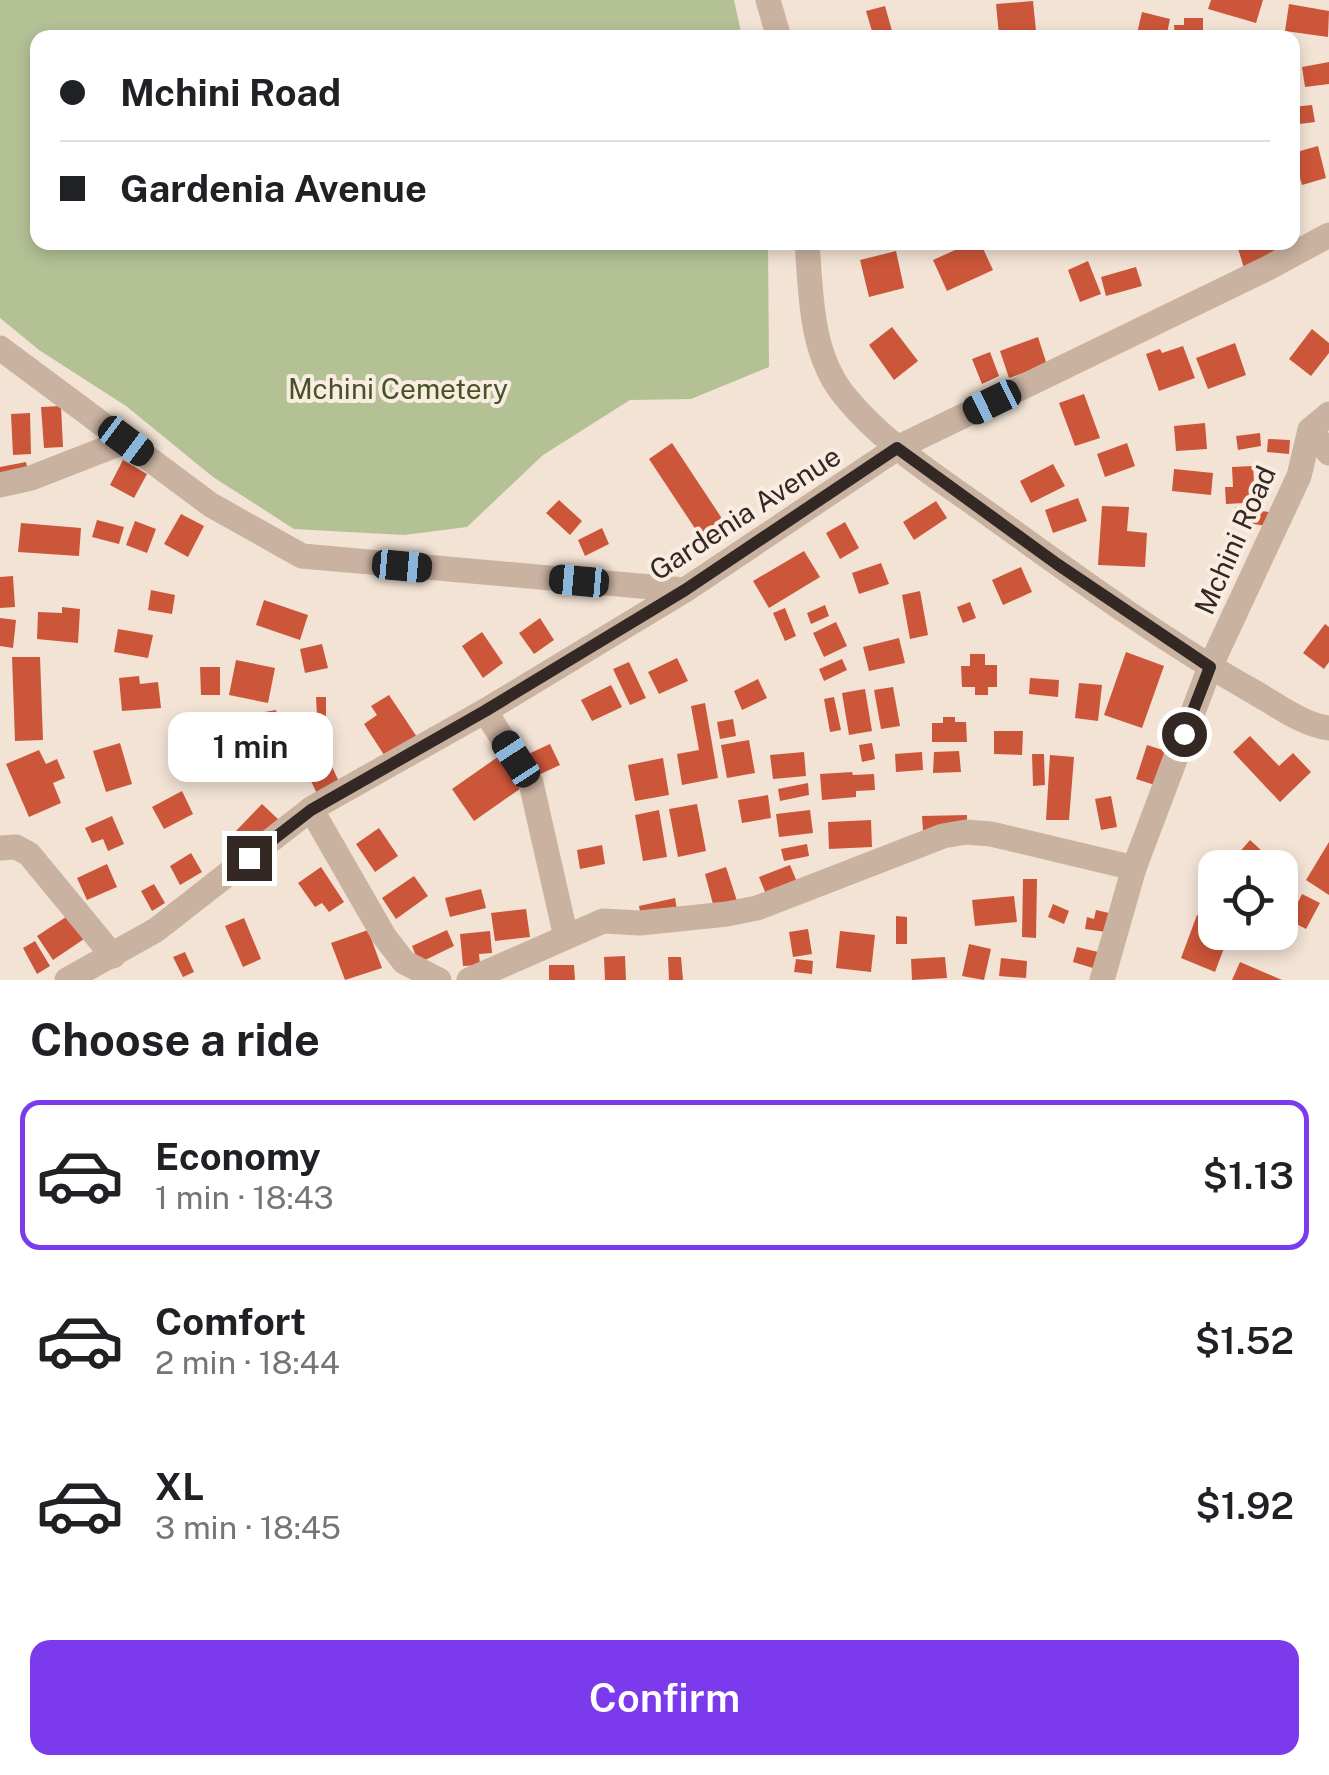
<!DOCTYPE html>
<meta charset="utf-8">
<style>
body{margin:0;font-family:"Public Sans",sans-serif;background:#f6f6f6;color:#202124;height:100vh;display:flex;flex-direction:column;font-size:38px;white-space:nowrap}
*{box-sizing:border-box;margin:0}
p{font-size:32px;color:#757577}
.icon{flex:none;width:55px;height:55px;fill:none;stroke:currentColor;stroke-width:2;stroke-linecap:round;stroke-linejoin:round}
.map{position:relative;height:980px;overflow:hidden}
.drawer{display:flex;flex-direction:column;background:#fff;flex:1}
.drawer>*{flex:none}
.banner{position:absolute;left:30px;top:30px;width:1270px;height:220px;border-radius:20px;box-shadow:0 5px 15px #0003;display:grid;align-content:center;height:220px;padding:0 30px;background:#fff}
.buttons{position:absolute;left:1198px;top:850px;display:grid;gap:20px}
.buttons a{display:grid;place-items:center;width:100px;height:100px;border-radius:20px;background:#fff;box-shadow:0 5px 15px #0003;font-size:50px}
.end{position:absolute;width:45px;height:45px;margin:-22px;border:12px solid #332824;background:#fff;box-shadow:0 0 0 5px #fff}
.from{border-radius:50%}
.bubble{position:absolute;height:70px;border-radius:20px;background:#fff;box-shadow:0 5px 15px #0003;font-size:32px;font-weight:600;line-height:70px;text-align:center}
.car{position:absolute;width:30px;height:60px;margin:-30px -15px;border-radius:12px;box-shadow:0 0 8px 2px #0007;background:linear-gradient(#222 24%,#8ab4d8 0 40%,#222 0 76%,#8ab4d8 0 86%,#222 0)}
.banner b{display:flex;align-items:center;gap:35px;height:95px;font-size:38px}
.banner b+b{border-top:2px solid #e0e0e0}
.banner i{width:25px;height:25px;background:#202124}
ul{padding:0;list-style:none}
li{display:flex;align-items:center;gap:30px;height:150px;margin:0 20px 15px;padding:0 10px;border:5px solid transparent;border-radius:20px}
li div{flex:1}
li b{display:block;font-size:38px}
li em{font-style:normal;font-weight:600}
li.selected{border-color:#7c3aed}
li>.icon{width:90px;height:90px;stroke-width:1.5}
h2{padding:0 30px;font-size:45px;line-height:120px}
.button{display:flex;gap:20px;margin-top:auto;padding:20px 30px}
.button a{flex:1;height:115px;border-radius:20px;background:#7c3aed;color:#fff;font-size:40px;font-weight:600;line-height:115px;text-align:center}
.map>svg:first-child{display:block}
</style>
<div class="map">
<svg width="1329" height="980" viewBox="0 0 1329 980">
<rect width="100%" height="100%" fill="#f2e3d5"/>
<path fill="#b4c195" d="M0,0H734L742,37L38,38V242L768,243L769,367L691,399L630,400L543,455L467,527L404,535L294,529L213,477L126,406L39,350L0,318Z"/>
<g fill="#cc5639">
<path d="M1211,0H1263L1256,23L1208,9Z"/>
<path d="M1033,1L1036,31L999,35L996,4Z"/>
<path d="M1289,4L1329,11L1328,37L1285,31Z"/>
<path d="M885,6L894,38H874L866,11Z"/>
<path d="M1142,12L1170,19L1166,38H1136Z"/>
<path d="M1184,18H1203V38H1175L1174,25H1184Z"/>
<path d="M1329,62V84L1305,87L1302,67Z"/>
<path d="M1312,105L1315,122L1292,125V107Z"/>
<path d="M1318,146L1326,178L1302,185L1293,153Z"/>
<path d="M973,242H980L993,270L947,291L933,260Z"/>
<path d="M1236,242H1285L1289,254L1244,268Z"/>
<path d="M896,251L904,288L869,297L860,260Z"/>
<path d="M1088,261L1101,294L1080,302L1068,270Z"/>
<path d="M1136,267L1142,286L1106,296L1101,277Z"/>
<path d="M892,327L918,361L894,380L869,345Z"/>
<path d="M1312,329L1329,343V353L1311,376L1289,359Z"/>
<path d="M1038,337L1047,365L1009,378L1000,351Z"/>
<path d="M1235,343L1246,375L1208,389L1196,358Z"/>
<path d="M1183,346L1195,378L1159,391L1146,354L1160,349L1162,353Z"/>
<path d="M990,352L999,376L982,384L972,359Z"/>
<path d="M1084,394L1100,438L1075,446L1059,403Z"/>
<path d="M61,406L63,447L44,448L41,407Z"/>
<path d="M30,413L31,454L13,455L11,414Z"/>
<path d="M1205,423L1207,449L1176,451L1174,426Z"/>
<path d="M1260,433L1261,446L1238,450L1236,436Z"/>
<path d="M1268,439L1290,440L1289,454L1267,452Z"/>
<path d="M672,443L723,520L700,536L649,459Z"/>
<path d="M1127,443L1135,466L1105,477L1097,454Z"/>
<path d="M123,460L147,474L134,498L110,485Z"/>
<path d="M26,462L29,476L0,480V467Z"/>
<path d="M1053,464L1065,486L1031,503L1020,481Z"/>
<path d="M1253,466L1254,482H1262L1263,502L1226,504L1225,487H1233L1232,467Z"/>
<path d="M1174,469L1213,473L1211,495L1172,491Z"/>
<path d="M1078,498L1087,521L1053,533L1045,510Z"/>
<path d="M559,500L582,521L570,535L546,513Z"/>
<path d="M936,501L947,518L914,540L903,522Z"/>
<path d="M1102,506L1129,507L1127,531L1147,533L1145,567L1098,565Z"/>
<path d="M1235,507L1275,513L1273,527L1233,521Z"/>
<path d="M181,514L204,526L188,557L164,544Z"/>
<path d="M97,520L124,527L119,544L92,537Z"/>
<path d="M135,521L156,529L147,553L126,545Z"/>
<path d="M845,522L859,548L840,559L826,533Z"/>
<path d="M21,523L81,528L79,556L18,552Z"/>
<path d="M602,528L609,544L585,556L578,540Z"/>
<path d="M804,551L820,577L769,608L753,581Z"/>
<path d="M881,563L889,584L859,594L852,573Z"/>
<path d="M1021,567L1032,592L1003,605L992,580Z"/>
<path d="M13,576L15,607L0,608V577Z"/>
<path d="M151,590L175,595L172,614L148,610Z"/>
<path d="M920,591L928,635L910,639L902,595Z"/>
<path d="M264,600L308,615L300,640L256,625Z"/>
<path d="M970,602L976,618L963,623L957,607Z"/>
<path d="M825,605L829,616L811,624L807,613Z"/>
<path d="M62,607L80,609L78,643L37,639L38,612L62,613Z"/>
<path d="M785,608L796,636L785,641L773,613Z"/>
<path d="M0,618L16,620L13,648L0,646Z"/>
<path d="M540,618L554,640L534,654L519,633Z"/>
<path d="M836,622L847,646L824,657L813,633Z"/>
<path d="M1325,624L1329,627V662L1324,669L1303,653Z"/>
<path d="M118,629L153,635L148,658L114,652Z"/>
<path d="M482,632L503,663L483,678L462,646Z"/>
<path d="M899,638L905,663L869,671L863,647Z"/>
<path d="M322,644L328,668L305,673L300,649Z"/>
<path d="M1126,652L1164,666L1142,728L1104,715Z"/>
<path d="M970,654H985V665H997V687H988V695H975V687H962L961,666H970Z"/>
<path d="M12,657H40L43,740L15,741Z"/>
<path d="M677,658L688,681L659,694L648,672Z"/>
<path d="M842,659L847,670L824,681L819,669Z"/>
<path d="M236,660L275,668L268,703L229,695Z"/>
<path d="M629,662L646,698L630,705L613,669Z"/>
<path d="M200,667H220V695H201Z"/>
<path d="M139,676L140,684L158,682L161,708L122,711L119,678Z"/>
<path d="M1030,678L1059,680L1058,697L1029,694Z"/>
<path d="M758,679L767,698L742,710L734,691Z"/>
<path d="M1079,683L1102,685L1098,721L1075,718Z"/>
<path d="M611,685L622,707L592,721L581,700Z"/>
<path d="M893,687L900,726L881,729L874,690Z"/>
<path d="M865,689L872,731L849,735L842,693Z"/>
<path d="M389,695L419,740L388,761L364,724L377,715L371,706Z"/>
<path d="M316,697H326V716H317Z"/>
<path d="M834,697L841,730L830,732L824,699Z"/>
<path d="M705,703L718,778L682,785L677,754L699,750L691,706Z"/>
<path d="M276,710L279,728L252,732L256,754L230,758L223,719Z"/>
<path d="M943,717H955V722H966L967,742H932V723H943Z"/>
<path d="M733,719L736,736L720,739L717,722Z"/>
<path d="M994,731H1023L1022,755L994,754Z"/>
<path d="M1250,736L1279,766L1293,753L1311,772L1280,802L1233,752Z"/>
<path d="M749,740L755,773L727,778L721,745Z"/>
<path d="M120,743L132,784L106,792L93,751Z"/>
<path d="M872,743L875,759L862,762L859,745Z"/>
<path d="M550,744L560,765L534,777L524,756Z"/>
<path d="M1147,745L1172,753L1161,787L1136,779Z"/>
<path d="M39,750L46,764L57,759L65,778L53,783L61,803L29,817L6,764Z"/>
<path d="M959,751L961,772L933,773L934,752Z"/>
<path d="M325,752L342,788L319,798L302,762Z"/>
<path d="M804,752L806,776L773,779L770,755Z"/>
<path d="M922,752L923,770L896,772L895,754Z"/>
<path d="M502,754L524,786L474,821L452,789Z"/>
<path d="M1032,754H1044L1045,785L1033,786Z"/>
<path d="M1050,755L1074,757L1069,820H1046Z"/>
<path d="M663,758L669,795L635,801L628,765Z"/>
<path d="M852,772L853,775L874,774L875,790L856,791V797L822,800L820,774Z"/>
<path d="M808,783L809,795L780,801L778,789Z"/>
<path d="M182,791L193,814L164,829L152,807Z"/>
<path d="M768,795L771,818L742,823L738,800Z"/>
<path d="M1111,796L1117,827L1101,830L1095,799Z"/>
<path d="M262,804L279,820L251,850L233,834Z"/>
<path d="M697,804L706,851L678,857L669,809Z"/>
<path d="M659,810L667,857L643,861L635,815Z"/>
<path d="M810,810L813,833L779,837L776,814Z"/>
<path d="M967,815V834L923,831L922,816Z"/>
<path d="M112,816L124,844L108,851L103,839L92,843L85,828Z"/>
<path d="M871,820L872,847L829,849L828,822Z"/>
<path d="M379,828L398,856L375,872L356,844Z"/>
<path d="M1250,840L1274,862L1270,868H1226Z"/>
<path d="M1329,842V895L1306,880Z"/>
<path d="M807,844L809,856L784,861L781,849Z"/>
<path d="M602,845L605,864L580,869L577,850Z"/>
<path d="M191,853L202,872L180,885L170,866Z"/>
<path d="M107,864L117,887L87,900L77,878Z"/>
<path d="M790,865L799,887L768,899L759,877Z"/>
<path d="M321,867L344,902L329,912L322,903L315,907L298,883Z"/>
<path d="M726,867L737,901L714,908L705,874Z"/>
<path d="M414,876L428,896L396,919L382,898Z"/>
<path d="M1023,879H1037L1036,938L1022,937Z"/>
<path d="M154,884L165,903L152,911L141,891Z"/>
<path d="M481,889L486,908L450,917L445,898Z"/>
<path d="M1302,894L1320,903L1306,929L1289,920Z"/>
<path d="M1014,896L1017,922L975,926L972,900Z"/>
<path d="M675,898L679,921L643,928L639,906Z"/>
<path d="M1053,904L1069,911L1064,924L1048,917Z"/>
<path d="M526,909L530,937L495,941L491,913Z"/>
<path d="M1096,910L1109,913L1106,932L1085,929L1087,917L1094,919Z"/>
<path d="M69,915L84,939L53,960L37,936Z"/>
<path d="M1197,915L1215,922V932H1230L1215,972L1181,958Z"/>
<path d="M896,916L907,917V944H896Z"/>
<path d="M244,918L261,959L243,967L225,926Z"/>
<path d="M808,929L812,954L793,957L789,932Z"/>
<path d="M368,930L382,968L345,980L331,943Z"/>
<path d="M447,930L454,946L419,963L412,946Z"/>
<path d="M490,931L492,953L479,954L480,965L463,966L460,934Z"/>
<path d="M840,931L875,935L871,972L836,968Z"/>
<path d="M35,941L50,966L37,974L23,948Z"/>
<path d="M969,944L991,949L984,980L962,976Z"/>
<path d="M1077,947L1098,952L1093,968L1073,962Z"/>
<path d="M185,952L194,972L183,977L173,957Z"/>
<path d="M625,956L626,980H605L604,957Z"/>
<path d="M668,957H681L683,980H669Z"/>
<path d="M945,957L947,978L912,980L911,959Z"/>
<path d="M1001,958L1027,961L1026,978L999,976Z"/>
<path d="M796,959L813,961L812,974L794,972Z"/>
<path d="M1240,962L1282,980H1232Z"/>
<path d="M549,965H574L575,980H549Z"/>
</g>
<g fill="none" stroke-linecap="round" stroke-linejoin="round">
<g stroke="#cab2a1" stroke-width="25">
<path d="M768,0L779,38"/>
<path d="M807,242C811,293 810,353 844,395C882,443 940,479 990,515C1076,577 1162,640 1254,692C1277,705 1303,725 1329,728"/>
<path d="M0,348L211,505L302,556L685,590"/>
<path d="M1310,430L1329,453"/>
<path d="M0,485L31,478L126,441"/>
<path d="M485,711L531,783L566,937"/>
<path d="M311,809L384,936L404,962L439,980"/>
<path d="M0,848L16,847L29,854L113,956"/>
<path d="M67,980L156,930L311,809L485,711L685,590L897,448L1268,268L1329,235"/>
<path d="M469,980L603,921L640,923L727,914L757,908L943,836L966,832L991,834L1134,868"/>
<path d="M1102,980L1134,868L1210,667L1299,476L1310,430L1329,414"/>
</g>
</g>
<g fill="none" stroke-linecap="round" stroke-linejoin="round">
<path stroke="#332824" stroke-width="12" d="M249,858L311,810L485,711L685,590L897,448L1057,564L1210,667L1184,734"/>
</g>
<g text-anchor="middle" stroke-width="8" stroke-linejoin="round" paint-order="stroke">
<g font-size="28" fill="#455327" stroke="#f9ede1">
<text x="398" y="399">Mchini Cemetery</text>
</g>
<g font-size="28" fill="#332824" stroke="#f9ede1">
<text transform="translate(745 513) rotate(-33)" y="10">Gardenia Avenue</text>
<text transform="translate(1235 540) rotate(-66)" y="10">Mchini Road</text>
</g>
</g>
</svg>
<div class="buttons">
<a><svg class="icon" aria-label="locate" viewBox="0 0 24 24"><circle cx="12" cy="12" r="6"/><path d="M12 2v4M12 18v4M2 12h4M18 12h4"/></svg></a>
</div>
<i class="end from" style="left:1184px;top:734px"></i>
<i class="end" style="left:249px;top:858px"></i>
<div class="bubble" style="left:168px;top:712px;width:165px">1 min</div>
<i class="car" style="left:992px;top:402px;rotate:244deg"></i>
<i class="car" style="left:126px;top:441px;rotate:127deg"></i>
<i class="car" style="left:402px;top:566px;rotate:95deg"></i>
<i class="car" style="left:579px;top:581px;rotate:275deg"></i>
<i class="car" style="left:516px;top:759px;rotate:327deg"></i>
<div class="banner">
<b><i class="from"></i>Mchini Road</b>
<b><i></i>Gardenia Avenue</b>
</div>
</div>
<section class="drawer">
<h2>Choose a ride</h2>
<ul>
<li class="selected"><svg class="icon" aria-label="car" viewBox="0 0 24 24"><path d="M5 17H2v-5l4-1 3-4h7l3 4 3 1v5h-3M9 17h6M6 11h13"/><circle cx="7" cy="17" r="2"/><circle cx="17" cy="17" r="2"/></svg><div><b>Economy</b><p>1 min · 18:43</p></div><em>$1.13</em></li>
<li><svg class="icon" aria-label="car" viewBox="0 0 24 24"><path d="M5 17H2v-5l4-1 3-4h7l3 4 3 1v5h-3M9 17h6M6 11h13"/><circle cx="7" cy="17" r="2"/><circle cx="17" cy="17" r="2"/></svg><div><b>Comfort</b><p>2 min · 18:44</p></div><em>$1.52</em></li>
<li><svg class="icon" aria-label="car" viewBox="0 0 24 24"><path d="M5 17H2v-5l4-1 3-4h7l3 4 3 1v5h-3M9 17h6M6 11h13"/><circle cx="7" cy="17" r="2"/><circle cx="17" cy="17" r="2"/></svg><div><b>XL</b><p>3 min · 18:45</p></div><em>$1.92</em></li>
</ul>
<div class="button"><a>Confirm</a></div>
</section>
